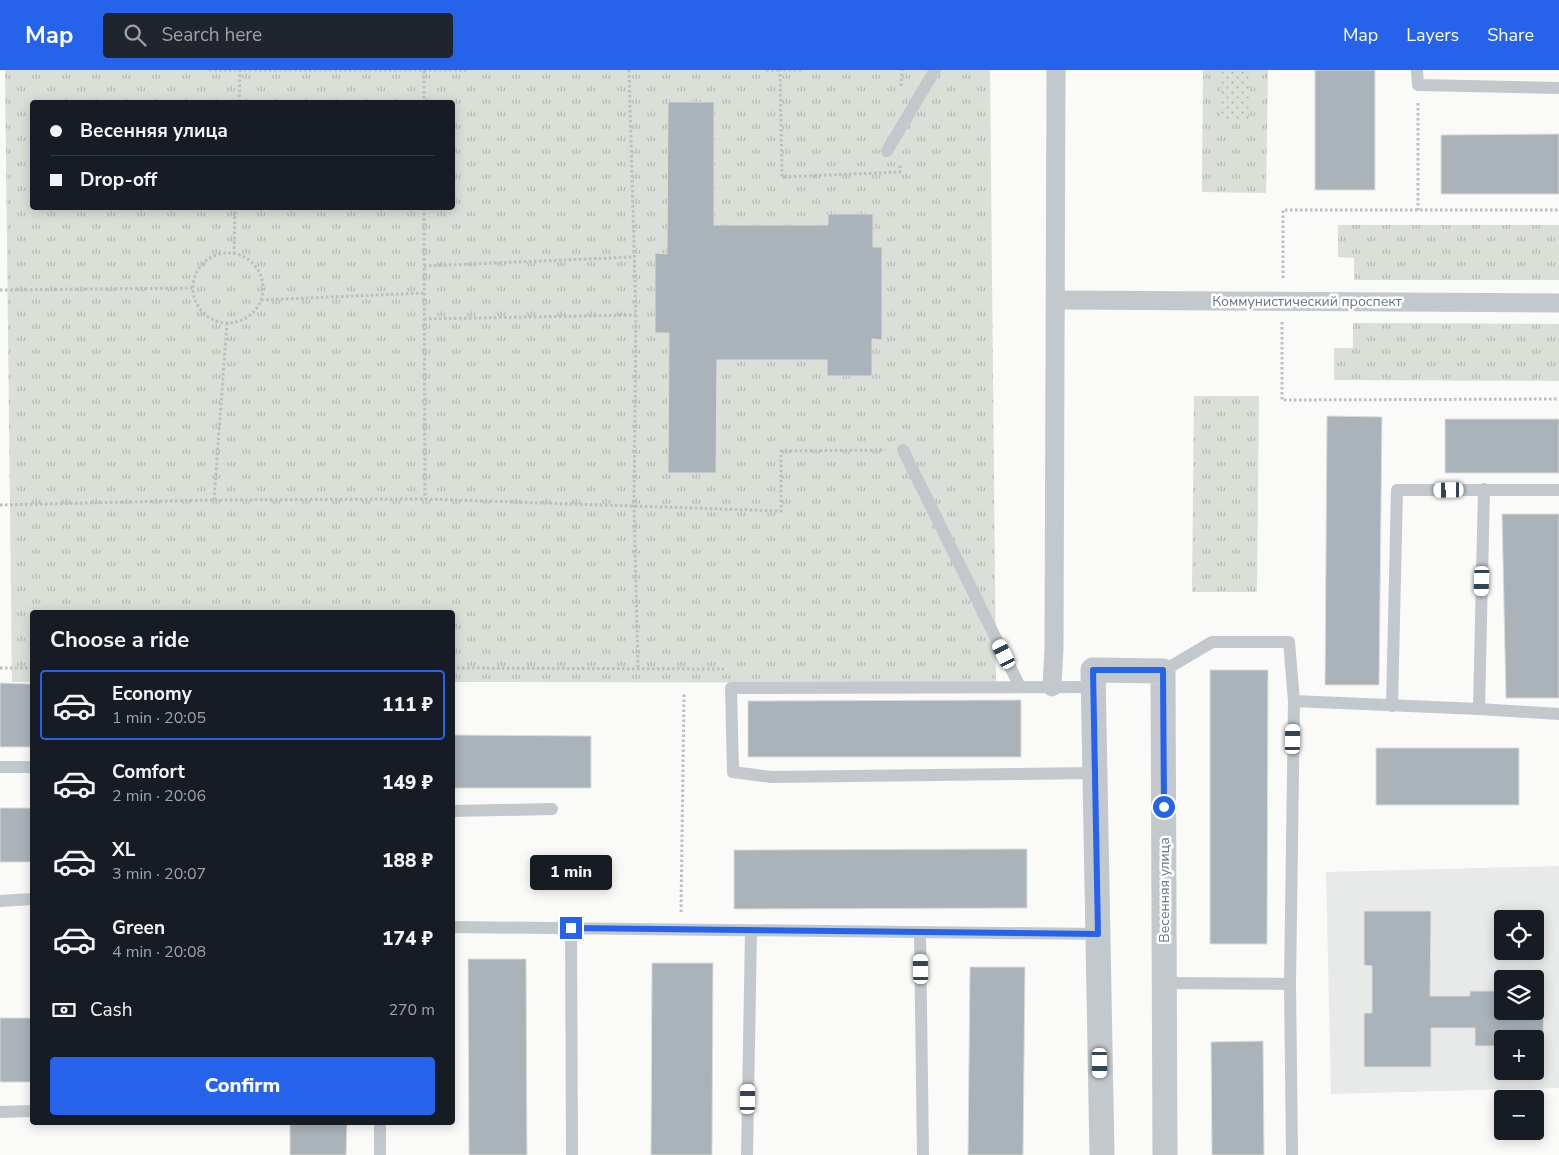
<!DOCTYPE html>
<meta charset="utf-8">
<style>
body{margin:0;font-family:"Nunito Sans",sans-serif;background:#20242c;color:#f1f3f6;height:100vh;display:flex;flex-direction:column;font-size:19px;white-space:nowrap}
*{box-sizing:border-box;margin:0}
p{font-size:16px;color:#9ea1a6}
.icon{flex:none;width:28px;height:28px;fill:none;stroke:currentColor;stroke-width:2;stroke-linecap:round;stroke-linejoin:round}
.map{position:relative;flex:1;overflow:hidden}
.drawer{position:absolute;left:30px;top:540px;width:425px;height:515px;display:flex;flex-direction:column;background:#171b24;border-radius:5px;box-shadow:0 2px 12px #0003}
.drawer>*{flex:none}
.hud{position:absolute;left:30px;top:30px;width:425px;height:110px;border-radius:5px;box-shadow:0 2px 12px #0003;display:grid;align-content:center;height:110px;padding:0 20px;background:#171b24}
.tools{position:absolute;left:1494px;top:840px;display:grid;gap:10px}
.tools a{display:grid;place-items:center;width:50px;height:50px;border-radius:5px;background:#171b24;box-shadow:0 2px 12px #0003;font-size:25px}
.end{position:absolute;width:22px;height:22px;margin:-11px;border:6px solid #2563eb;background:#fff;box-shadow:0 0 0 2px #fff}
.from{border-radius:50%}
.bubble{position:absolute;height:35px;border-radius:5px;background:#171b24;box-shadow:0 2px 12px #0003;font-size:16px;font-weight:800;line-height:35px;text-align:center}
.car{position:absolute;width:15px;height:30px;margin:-15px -8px;border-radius:6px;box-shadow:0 0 4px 1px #0007;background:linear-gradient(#fff 24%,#345 0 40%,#fff 0 76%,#345 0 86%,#fff 0)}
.hud b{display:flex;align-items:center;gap:18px;height:48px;font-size:19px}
.hud b+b{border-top:1px solid #363941}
.hud i{width:12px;height:12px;background:#f1f3f6}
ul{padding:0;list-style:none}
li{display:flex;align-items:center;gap:15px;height:70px;margin:0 10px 8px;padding:0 10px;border:2px solid transparent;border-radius:5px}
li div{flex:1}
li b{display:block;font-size:19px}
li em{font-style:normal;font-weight:800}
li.current{border-color:#2563eb}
li>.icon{width:45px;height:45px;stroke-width:1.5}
h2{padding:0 20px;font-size:22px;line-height:60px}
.pay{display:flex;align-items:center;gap:12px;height:55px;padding:0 20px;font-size:19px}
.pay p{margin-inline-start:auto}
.action{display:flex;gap:10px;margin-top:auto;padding:10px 20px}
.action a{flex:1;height:58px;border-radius:5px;background:#2563eb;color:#fff;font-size:20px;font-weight:800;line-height:58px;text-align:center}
header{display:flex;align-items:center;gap:30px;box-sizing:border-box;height:70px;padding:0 25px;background:#2563eb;color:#fff}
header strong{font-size:24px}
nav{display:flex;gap:28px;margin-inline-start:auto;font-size:18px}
.search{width:350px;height:45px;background:#20242c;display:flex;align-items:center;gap:12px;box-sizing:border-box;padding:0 18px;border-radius:5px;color:#9ea1a6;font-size:19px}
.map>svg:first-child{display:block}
</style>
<header>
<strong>Map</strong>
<div class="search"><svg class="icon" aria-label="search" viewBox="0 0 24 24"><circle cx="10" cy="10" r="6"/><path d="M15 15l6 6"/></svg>Search here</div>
<nav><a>Map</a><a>Layers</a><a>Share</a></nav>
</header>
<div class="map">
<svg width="1559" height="1085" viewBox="0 0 1559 1085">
<defs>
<pattern id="grass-tufts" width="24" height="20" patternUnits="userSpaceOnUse" patternTransform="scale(1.25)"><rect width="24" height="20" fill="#dadfd7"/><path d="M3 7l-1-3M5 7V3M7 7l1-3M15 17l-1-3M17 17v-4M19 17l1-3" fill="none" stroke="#b4b9b4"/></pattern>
<pattern id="park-dots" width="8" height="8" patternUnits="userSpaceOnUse" patternTransform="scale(1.25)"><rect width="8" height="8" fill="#dadfd7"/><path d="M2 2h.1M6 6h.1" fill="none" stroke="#b4b9b4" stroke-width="1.8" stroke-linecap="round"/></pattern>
</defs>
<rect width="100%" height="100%" fill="#fafaf8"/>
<path fill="#e8e9e9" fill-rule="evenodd" d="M1559,796V1018L1331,1024L1326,802ZM1502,849H1535V881H1502ZM1502,909H1535V941H1502ZM1502,969H1535V1001H1502Z"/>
<g fill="url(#grass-tufts)" fill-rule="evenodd">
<path d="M5,0H990L996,613L453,612L452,542H32V612H12ZM32,32H452V138H32ZM668,32H714V155H828L829,144H873V177H882V269H872V306H828L827,290H717L716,403H669V263H655V184L667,183Z"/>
<path d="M1203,0H1268L1266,123L1202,122Z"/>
<path d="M1338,155H1559V210H1354V188L1338,187Z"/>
<path d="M1353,253L1559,254V311L1334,310V278H1353Z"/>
<path d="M1194,326H1259L1257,522H1192Z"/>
</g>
<path fill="url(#park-dots)" d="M1222,0H1250L1248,51L1220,50Z"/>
<g fill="#aab3b9" stroke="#dcdcda">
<rect x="1315" y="0" width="60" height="120"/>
<path d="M668,32H714V155H828V144H873V177H882V270L872,269V306H827V290H717L716,403H668L669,263H655V183L667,184Z"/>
<path d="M1559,64V124H1441V65Z"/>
<path d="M1327,346L1382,347L1379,615H1325Z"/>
<rect x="1445" y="349" width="114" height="54"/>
<path d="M1502,444H1559V628H1506Z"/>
<path d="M1210,600H1268L1267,874H1210Z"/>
<path d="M0,613L32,614V677H0Z"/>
<path d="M1021,630V687H748V631Z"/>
<path d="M452,665L591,666V718H452Z"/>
<rect x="1376" y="678" width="143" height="57"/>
<rect x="0" y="738" width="32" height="54"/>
<path d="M1027,779V838L734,839V780Z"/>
<path d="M1364,841H1431L1430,926H1470V921H1502V941H1535V921H1544L1543,976H1535V969H1502V976H1475V958H1431V997H1364V943H1372V896L1364,895Z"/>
<path d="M468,889H526L527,1085H469Z"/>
<path d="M652,893H713L712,1085H651Z"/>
<path d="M970,897H1025L1023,1085H968Z"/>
<rect x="0" y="948" width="32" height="64"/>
<path d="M1263,971L1264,1085H1212L1211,972Z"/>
<path d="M290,1052H347L346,1085H290Z"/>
</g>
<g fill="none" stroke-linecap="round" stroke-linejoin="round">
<g stroke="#bbbfc2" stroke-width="3" stroke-dasharray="2.5 2.5" stroke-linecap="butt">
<path d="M209,0H469"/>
<path d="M629,0L636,245L634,435L638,598"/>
<path d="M766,0H780"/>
<path d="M801,0H780L782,107L900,102V95"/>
<path d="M424,1V32"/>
<path d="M901,16L902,0"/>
<path d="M239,32L240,1"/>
<path d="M1418,33V140"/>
<path d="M424,138L425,429"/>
<circle cx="228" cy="218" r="35"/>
<path d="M234,184L235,138"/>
<path d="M424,196L634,187"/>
<path d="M1283,208V140H1559"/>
<path d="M0,220L193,218"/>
<path d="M261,230L424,223"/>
<path d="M424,249L636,245"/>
<path d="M1282,252V330L1559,329"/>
<path d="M214,430L227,253"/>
<path d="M0,435L214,430L425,429L781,441V381L885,380"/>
<path d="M0,598H32"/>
<path d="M452,598L724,599"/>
<path d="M681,842L684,624"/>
</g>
<g stroke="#c3c8cc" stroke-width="12">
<path d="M1417,0L1418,15L1559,18"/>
<path d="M887,81L935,0"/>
<path d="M903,380L1020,617"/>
<path d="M1163,601L1212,572H1289L1294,631"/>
<path d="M1093,617L731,618L733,702L771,707L1095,703"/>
<path d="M1392,636L1397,420H1559"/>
<path d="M1479,639L1559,644"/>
<path d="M0,697H32"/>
<path d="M452,741L552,739"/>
<path d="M0,831L32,829"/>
<path d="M452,857L1098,864"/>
<path d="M571,859L572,1085"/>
<path d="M920,862L923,1085"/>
<path d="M1164,913L1290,914L1294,631L1479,639L1484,419"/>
<path d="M1290,914L1292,1085"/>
<path d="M0,1042L32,1041"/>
<path d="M380,1052V1085"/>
<path d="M747,1085L751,861"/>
</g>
<g stroke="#c3c8cc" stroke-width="19">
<path d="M1056,230L1559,233"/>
<path d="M1052,617L1054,577L1056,0"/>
</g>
<path stroke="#c3c8cc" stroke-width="25" d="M1102,1085L1093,600L1163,601L1165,1085"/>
</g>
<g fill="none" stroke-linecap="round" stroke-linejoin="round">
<path stroke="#2563eb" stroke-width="6" d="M571,858L1098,864L1093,600H1163L1164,737"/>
</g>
<g text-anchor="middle" stroke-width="5" stroke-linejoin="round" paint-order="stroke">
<g font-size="14" fill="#657683" stroke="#fff">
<text x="1307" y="236">Коммунистический проспект</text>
<text transform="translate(1164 820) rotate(-90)" y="5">Весенняя улица</text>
</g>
</g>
</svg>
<div class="tools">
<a><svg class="icon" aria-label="locate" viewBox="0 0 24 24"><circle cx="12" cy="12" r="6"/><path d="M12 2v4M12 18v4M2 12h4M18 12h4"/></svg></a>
<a><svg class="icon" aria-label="layers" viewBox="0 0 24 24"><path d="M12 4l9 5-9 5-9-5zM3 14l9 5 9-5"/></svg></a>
<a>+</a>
<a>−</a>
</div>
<i class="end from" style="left:1164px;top:737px"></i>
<i class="end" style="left:571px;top:858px"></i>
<div class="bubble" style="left:530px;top:785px;width:82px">1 min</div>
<i class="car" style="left:1449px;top:420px;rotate:269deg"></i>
<i class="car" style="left:1482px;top:511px;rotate:182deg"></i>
<i class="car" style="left:1004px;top:584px;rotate:334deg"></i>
<i class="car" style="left:1293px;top:669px;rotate:1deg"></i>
<i class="car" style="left:921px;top:899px;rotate:359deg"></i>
<i class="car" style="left:1100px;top:993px;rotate:179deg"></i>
<i class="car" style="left:748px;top:1029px;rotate:1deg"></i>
<div class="hud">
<b><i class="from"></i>Весенняя улица</b>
<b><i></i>Drop-off</b>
</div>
<section class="drawer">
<h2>Choose a ride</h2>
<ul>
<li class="current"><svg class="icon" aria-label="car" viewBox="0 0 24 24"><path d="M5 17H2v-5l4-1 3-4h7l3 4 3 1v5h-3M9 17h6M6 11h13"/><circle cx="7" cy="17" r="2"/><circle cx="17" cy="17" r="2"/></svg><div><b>Economy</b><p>1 min · 20:05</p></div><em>111 ₽</em></li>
<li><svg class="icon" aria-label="car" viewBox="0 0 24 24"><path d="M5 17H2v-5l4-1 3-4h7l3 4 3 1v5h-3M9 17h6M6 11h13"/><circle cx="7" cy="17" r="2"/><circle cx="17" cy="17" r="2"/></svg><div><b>Comfort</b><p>2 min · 20:06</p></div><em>149 ₽</em></li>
<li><svg class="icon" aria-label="car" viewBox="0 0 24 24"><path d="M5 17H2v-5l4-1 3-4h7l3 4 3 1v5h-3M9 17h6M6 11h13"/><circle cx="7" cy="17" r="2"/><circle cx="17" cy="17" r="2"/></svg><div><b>XL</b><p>3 min · 20:07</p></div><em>188 ₽</em></li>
<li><svg class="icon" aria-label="car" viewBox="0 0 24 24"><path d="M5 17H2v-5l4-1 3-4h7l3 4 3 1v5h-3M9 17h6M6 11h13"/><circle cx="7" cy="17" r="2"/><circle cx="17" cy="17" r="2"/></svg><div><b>Green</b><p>4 min · 20:08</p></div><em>174 ₽</em></li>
</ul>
<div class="pay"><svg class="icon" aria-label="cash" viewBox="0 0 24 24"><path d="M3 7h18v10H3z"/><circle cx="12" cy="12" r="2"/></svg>Cash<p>270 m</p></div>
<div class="action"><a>Confirm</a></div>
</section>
</div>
